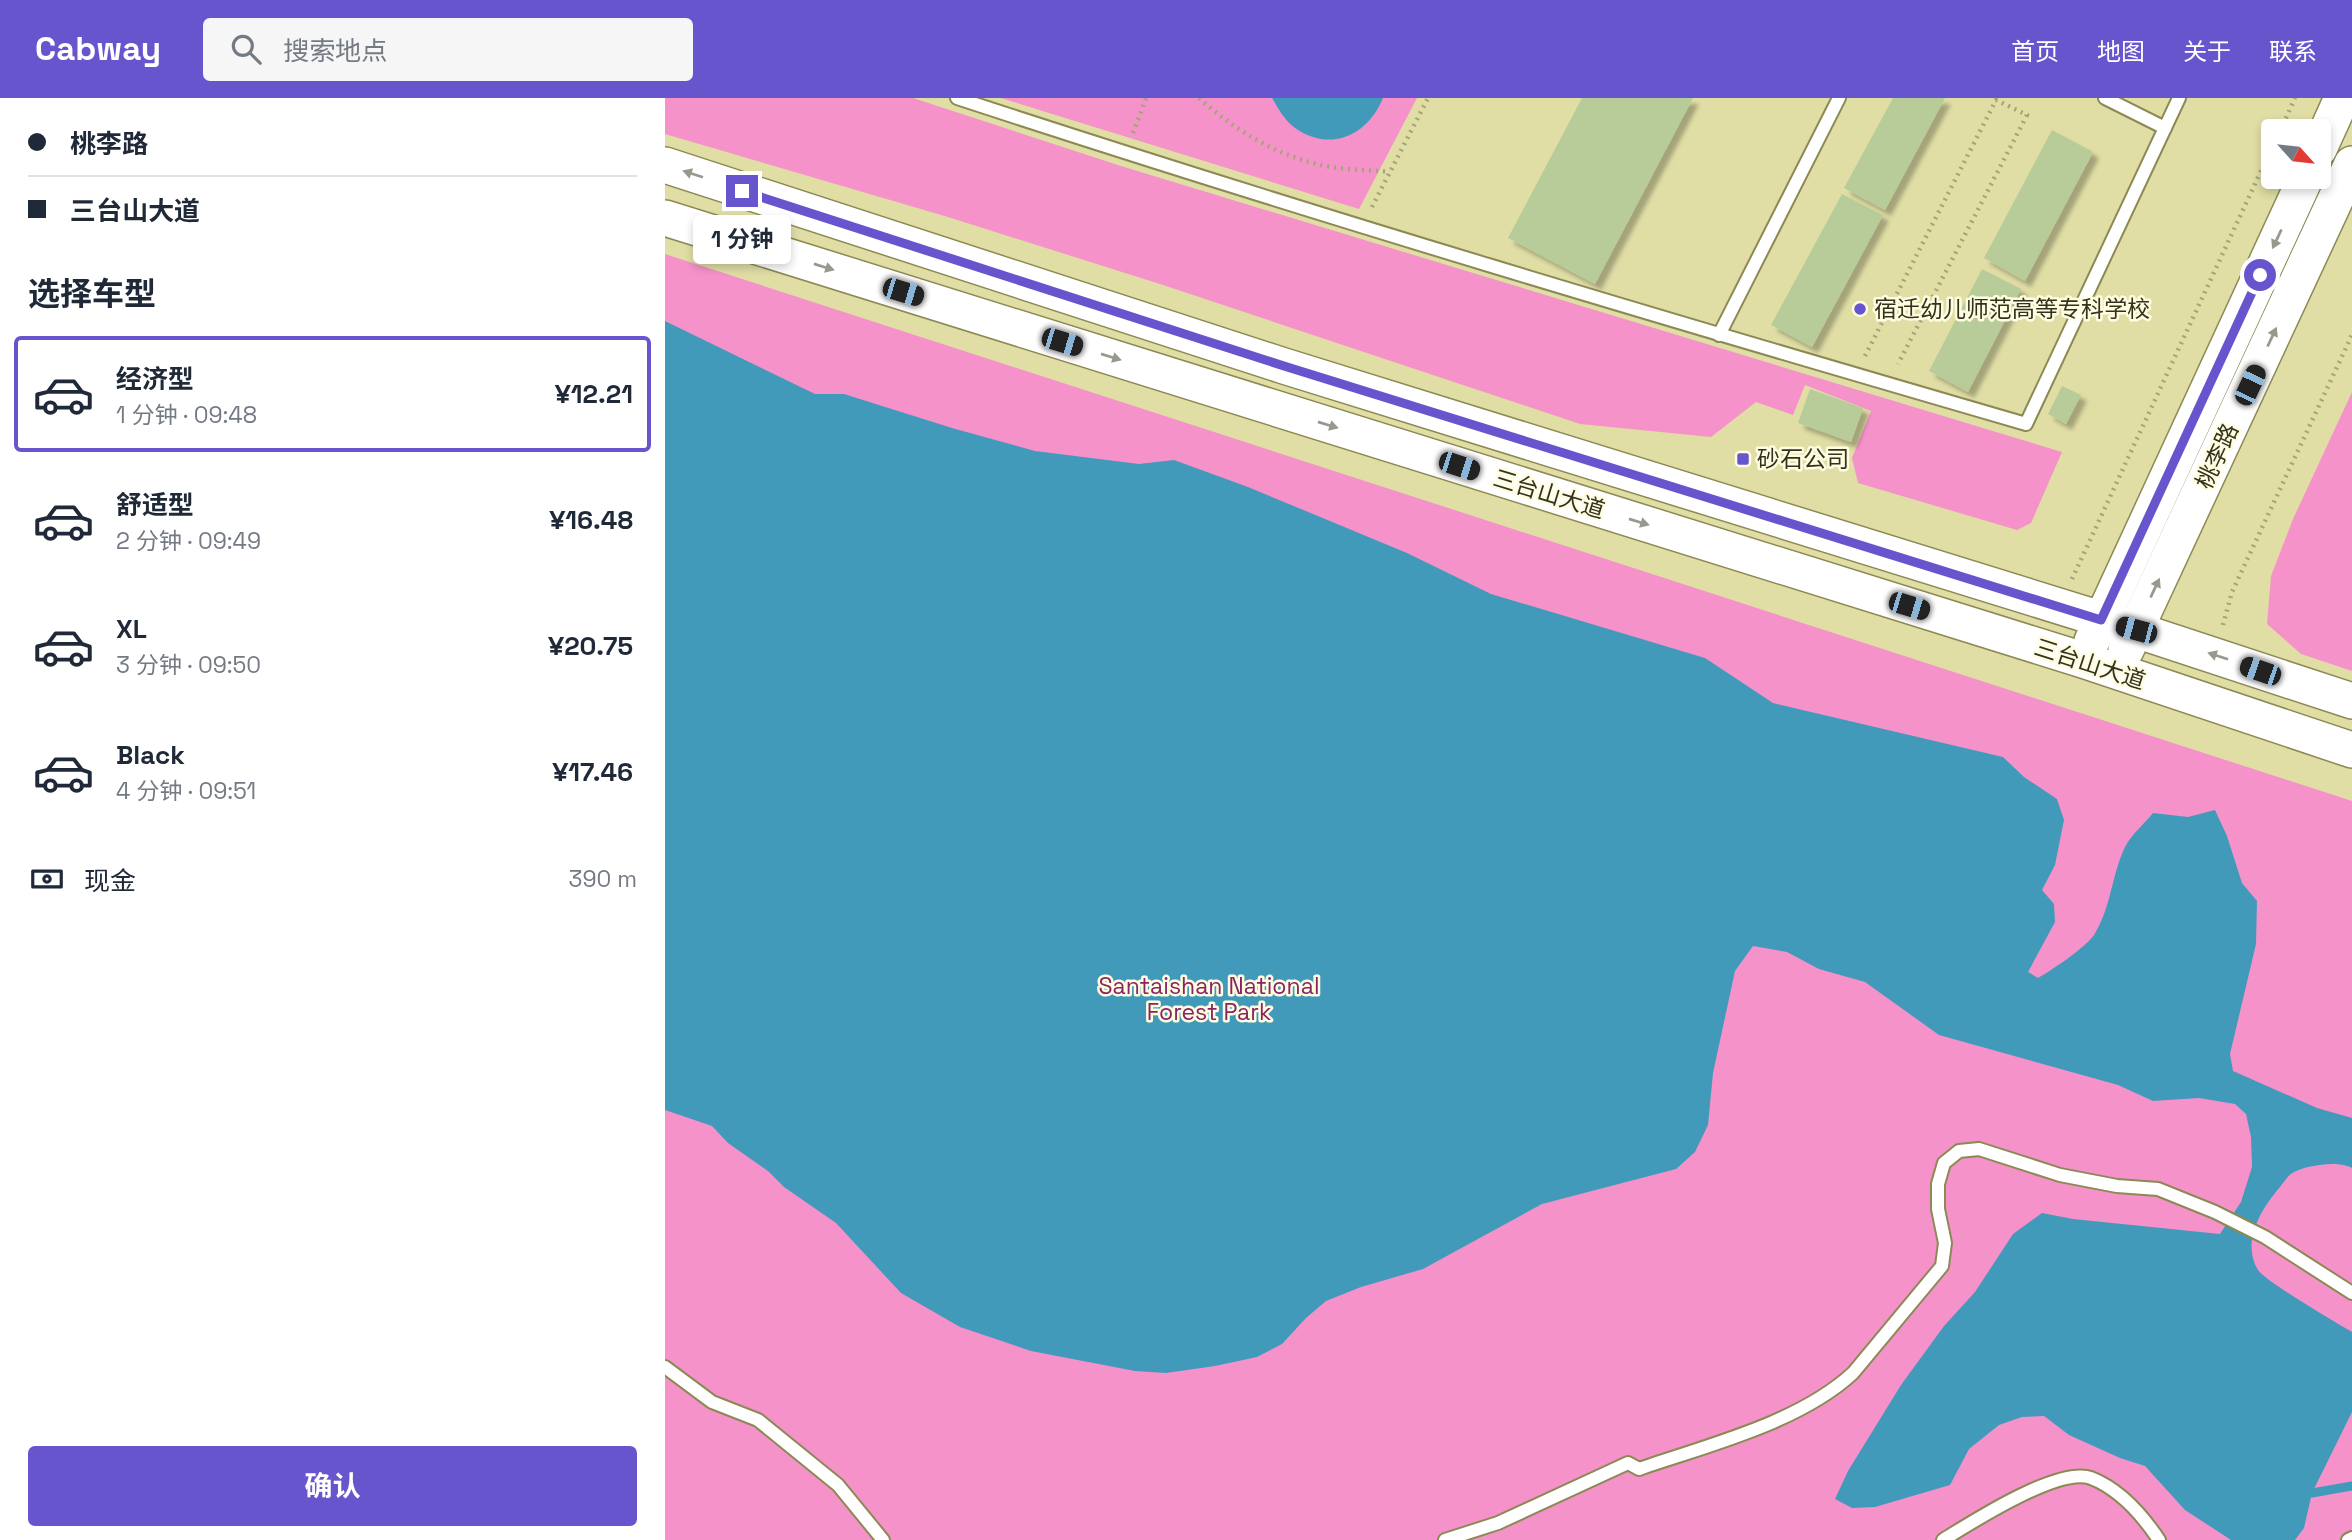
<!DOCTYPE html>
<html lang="zh">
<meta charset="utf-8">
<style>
body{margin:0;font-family:"Space Grotesk","Noto Sans SC",sans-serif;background:#f6f6f7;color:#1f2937;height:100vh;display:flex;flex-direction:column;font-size:26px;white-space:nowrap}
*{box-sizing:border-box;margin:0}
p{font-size:23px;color:#747a83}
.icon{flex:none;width:38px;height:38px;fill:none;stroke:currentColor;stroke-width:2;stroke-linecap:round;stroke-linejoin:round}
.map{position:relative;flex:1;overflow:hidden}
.details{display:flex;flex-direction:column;background:#fff;width:665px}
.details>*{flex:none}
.guide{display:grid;align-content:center;height:154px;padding:0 28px;background:#fff}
.needle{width:46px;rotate:117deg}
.controls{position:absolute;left:1596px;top:21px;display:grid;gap:14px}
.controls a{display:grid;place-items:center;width:70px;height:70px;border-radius:7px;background:#fff;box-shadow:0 4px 10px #0003;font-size:35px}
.end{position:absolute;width:32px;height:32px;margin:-16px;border:9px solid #6755ce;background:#fff;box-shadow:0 0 0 4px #fff}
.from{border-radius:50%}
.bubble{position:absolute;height:49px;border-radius:7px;background:#fff;box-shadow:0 4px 10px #0003;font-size:23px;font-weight:700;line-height:49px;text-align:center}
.car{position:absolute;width:21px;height:42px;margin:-21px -10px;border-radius:9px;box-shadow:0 0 5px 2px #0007;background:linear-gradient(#222 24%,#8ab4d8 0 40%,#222 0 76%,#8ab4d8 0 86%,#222 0)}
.guide b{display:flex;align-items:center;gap:24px;height:66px;font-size:26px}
.guide b+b{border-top:2px solid #e0e1e3}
.guide i{width:18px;height:18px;background:#1f2937}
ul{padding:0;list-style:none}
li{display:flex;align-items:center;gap:21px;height:116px;margin:0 14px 10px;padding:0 14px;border:4px solid transparent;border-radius:7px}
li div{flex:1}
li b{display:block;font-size:26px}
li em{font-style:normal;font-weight:700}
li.active{border-color:#6755ce}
li>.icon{width:63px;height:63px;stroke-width:1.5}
h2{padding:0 28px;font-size:32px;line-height:84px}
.pay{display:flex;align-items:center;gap:18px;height:77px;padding:0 28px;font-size:26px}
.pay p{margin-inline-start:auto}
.cta{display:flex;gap:14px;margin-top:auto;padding:14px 28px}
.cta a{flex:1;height:80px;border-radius:7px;background:#6755ce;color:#fff;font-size:28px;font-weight:700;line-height:80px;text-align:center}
header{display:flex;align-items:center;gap:42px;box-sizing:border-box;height:98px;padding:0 35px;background:#6755ce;color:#fff}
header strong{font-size:33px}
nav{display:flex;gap:38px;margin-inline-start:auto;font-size:24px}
.search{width:490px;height:63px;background:#f6f6f7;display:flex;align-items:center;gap:18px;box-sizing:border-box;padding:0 24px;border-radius:7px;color:#747a83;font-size:26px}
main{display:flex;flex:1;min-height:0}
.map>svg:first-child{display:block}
</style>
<header>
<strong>Cabway</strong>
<div class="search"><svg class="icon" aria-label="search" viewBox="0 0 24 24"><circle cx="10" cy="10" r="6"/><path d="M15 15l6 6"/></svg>搜索地点</div>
<nav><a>首页</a><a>地图</a><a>关于</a><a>联系</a></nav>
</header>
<main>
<section class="details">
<div class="guide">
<b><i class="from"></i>桃李路</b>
<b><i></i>三台山大道</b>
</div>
<h2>选择车型</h2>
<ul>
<li class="active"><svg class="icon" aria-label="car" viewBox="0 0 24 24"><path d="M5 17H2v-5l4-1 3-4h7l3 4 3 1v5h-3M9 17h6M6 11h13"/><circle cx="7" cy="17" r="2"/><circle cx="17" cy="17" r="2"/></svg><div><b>经济型</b><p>1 分钟 · 09:48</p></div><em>¥12.21</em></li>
<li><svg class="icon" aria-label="car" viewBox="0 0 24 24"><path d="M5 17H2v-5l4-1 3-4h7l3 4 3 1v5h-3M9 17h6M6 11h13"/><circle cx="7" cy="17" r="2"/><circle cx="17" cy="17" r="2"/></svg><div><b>舒适型</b><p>2 分钟 · 09:49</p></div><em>¥16.48</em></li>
<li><svg class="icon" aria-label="car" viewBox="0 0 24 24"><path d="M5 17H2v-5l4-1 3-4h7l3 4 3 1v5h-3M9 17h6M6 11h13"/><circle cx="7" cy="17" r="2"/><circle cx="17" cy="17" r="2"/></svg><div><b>XL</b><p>3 分钟 · 09:50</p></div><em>¥20.75</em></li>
<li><svg class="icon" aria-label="car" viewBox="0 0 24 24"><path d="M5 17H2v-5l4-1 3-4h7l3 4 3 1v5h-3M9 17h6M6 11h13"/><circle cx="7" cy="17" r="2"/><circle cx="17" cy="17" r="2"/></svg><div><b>Black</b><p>4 分钟 · 09:51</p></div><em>¥17.46</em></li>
</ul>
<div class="pay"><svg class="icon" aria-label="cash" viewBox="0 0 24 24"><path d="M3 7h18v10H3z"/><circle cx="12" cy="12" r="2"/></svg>现金<p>390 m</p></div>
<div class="cta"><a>确认</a></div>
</section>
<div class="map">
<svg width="1687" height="1442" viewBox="0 0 1687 1442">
<defs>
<filter id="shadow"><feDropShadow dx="6" dy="6" stdDeviation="2" flood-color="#0004"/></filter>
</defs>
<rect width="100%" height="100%" fill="#e0dea5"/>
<g fill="#f592ca">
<path d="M0,0H248L456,68L1397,354L1366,425L1352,432L1193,385L1187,360L1206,313L1140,287L1128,317L1091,304L1046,339L915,326L498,187L283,119L0,36Z"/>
<path d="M336,0H752L694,111Z"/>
<path d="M0,156L1687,703V1442H0Z"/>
<path d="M1687,294V573L1636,556L1602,526L1606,478L1628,421Z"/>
</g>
<g fill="#429abb">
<path d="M607,0H718C703,37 666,55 630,30C620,23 613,10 607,0Z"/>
<path d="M0,223L150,296H179L287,330L370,353L474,366L509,362L583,389L742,455L826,496L1040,560L1108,605L1338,659L1359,679L1392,701L1399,722L1390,767L1377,792L1389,806L1390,824L1363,874L1373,880C1387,872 1420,850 1429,837C1447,808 1446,778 1460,749C1466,737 1479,726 1488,715L1523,719L1550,712L1562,738L1577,785L1592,803L1591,846L1565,956L1568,973L1652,1010L1687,1020V1070C1674,1062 1642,1067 1629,1074C1624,1076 1619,1084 1615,1089C1596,1111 1576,1144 1593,1172C1600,1183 1670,1224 1687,1234V1314L1647,1395L1639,1430L1630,1442H1566L1520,1412L1480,1368L1455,1360L1404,1337L1379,1318L1357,1319L1334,1327L1304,1351L1285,1387L1210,1409L1187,1410L1170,1401L1183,1373L1236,1287L1279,1228L1310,1194L1348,1136L1377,1115L1408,1121L1555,1136L1576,1104L1587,1069L1586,1039L1581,1016L1570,1006L1534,1000L1488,1003L1453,987L1274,937L1200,884L1154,871L1122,854L1088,848L1070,873L1048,975L1043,1027L1030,1054L1011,1071L877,1106L758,1171L696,1189L661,1203L641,1220L617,1246L592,1259L550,1268L501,1275L470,1273L366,1253L295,1229L236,1195L171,1125L119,1089L103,1073L63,1045L47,1028L0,1012Z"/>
</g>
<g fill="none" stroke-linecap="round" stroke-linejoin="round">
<path stroke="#429abb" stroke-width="9" d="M1647,1395L1687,1388"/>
</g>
<g fill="#b7cc98" filter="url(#shadow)">
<path d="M917,0H1028L930,186L843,140Z"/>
<path d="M1228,0H1280L1220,112L1179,90Z"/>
<path d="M1387,32L1428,54L1360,183L1319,160Z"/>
<path d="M1177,96L1218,117L1147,249L1106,227Z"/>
<path d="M1317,171L1356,191L1303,294L1264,273Z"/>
<path d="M1397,288L1416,297L1401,326L1383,316Z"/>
<path d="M1145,291L1198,310L1186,344L1133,325Z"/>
</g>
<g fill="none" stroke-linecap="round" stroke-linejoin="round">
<g stroke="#8c8954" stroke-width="16">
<g id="lane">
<path d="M292,0C646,116 1003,222 1361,326L1514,0"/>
<path d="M1440,0L1500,30"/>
<path d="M1054,237L1174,0"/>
<path d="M0,1269L47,1304L93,1322L173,1387L218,1442"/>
<path d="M780,1442L833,1425L963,1365L974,1371C1043,1347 1134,1325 1188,1275L1277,1168L1280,1145L1273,1111V1086L1279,1065L1294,1053L1314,1051L1395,1077L1452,1088L1493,1091L1550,1114L1600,1139L1687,1195"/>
<path d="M1278,1442C1307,1424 1394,1368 1426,1380C1454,1391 1478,1418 1494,1442"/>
<path d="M1683,1442L1687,1440"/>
</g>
</g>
<g stroke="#8c8954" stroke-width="38">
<g id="secondary">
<path d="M1654,51L1677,0"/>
<path d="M0,67L619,268L1471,532L1687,603"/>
<path d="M0,120L1418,562L1687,652"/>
<path d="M1427,543L1641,79"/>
<path d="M1461,552L1687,66"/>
</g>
</g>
<g stroke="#a6a477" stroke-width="4.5" stroke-dasharray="2 5" stroke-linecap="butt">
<path d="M534,0C572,34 615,60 666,69C685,72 706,72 725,74"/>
<path d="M1615,33L1630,0"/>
<path d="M468,35L481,0"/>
<path d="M707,109L763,0"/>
<path d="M1200,258L1331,2L1362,17L1233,266"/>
<path d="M1407,481L1608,47"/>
<path d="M1558,527L1567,494L1687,237"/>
</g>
<use href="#lane" stroke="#fff" stroke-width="12"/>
<use href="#secondary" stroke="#fff" stroke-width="35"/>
</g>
<defs><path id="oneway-solid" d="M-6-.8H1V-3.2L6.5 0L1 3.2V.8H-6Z" transform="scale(1.75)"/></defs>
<g fill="#99988e">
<use href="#oneway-solid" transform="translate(28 76) rotate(-162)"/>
<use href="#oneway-solid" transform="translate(1612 141) rotate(115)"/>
<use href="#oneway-solid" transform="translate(159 169) rotate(17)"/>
<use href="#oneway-solid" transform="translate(1607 239) rotate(-65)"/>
<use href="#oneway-solid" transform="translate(446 259) rotate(17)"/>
<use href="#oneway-solid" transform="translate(663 327) rotate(17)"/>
<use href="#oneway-solid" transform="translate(974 424) rotate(17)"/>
<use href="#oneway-solid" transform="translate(1490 490) rotate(-65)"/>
<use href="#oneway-solid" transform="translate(1553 558) rotate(-162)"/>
</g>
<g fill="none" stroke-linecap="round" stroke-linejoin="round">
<path stroke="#6755ce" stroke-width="9" d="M77,93L619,268L1436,522L1595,177"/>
</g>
<g fill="#6755ce" stroke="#fefde1" stroke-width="2.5">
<circle cx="1195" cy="211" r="7"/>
<rect x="1071" y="354" width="14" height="14" rx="3.5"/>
</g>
<g text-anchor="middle" stroke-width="5" stroke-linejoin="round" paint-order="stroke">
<g font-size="23" fill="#33321c" stroke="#fefde1" text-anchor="start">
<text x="1209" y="219">宿迁幼儿师范高等专科学校</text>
<text x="1092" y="369">砂石公司</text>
</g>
<g font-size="23" fill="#33321c" stroke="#fefde1">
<text transform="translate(1552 358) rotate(-65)" y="8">桃李路</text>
<text transform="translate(884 396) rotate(17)" y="8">三台山大道</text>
<text transform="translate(1425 566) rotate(18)" y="8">三台山大道</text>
</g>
<g font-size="23" fill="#892365" stroke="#fefde1">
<text x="544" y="896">Santaishan National<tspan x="544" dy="26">Forest Park</tspan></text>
</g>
</g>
</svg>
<div class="controls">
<a><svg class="needle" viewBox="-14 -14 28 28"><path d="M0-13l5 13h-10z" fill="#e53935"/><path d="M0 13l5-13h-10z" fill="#747a83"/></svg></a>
</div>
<i class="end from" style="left:1595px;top:177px"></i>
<i class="end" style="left:77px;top:93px"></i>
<div class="bubble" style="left:28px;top:117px;width:98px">1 分钟</div>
<i class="car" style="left:238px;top:194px;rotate:107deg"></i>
<i class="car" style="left:397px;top:244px;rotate:107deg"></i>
<i class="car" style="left:1585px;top:287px;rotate:25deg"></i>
<i class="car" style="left:794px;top:368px;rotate:108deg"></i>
<i class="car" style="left:1244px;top:508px;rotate:107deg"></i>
<i class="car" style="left:1471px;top:532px;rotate:285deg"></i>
<i class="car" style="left:1595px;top:573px;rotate:289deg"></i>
</div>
</main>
